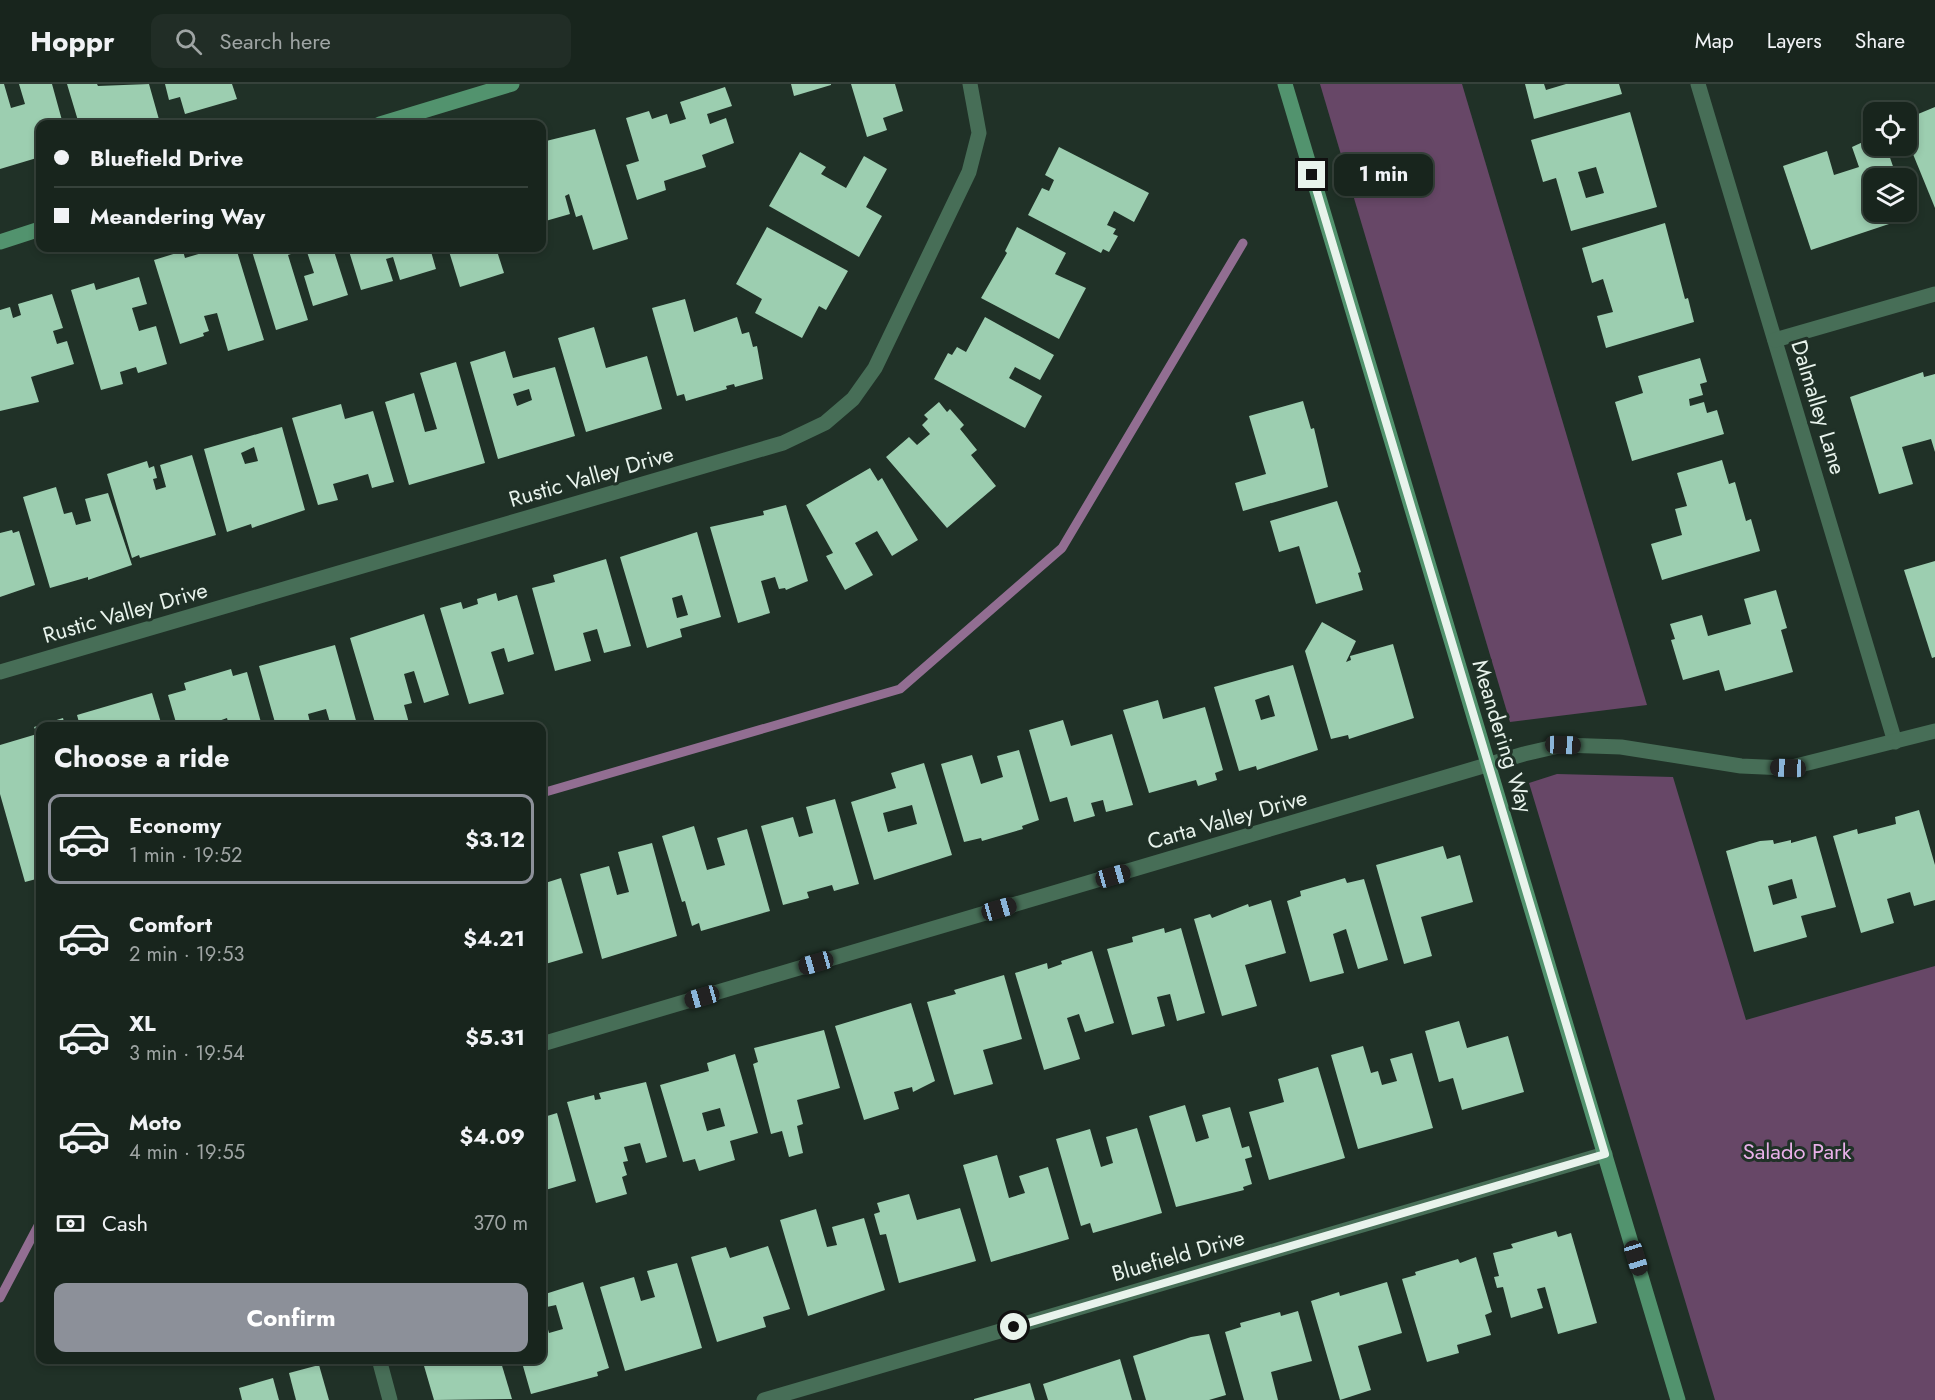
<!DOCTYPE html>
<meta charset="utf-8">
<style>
body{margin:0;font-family:Jost,sans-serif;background:#212d26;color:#f1f3f6;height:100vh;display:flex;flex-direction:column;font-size:22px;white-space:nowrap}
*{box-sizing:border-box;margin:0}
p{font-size:20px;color:#9fa5a4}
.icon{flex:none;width:33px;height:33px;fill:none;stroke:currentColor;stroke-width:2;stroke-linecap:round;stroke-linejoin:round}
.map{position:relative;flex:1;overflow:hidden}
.sheet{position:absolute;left:36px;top:638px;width:510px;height:642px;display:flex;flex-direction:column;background:#18251d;border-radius:12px;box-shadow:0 3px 9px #0003,0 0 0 2px #36423b}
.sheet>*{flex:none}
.top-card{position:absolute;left:36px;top:36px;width:510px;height:132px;border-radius:12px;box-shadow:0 3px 9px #0003,0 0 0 2px #36423b;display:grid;align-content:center;height:132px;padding:0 18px;background:#18251d}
.tools{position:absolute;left:1863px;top:18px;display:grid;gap:12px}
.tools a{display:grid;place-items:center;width:54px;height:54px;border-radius:12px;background:#18251d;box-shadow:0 3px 9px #0003,0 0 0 2px #36423b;font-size:30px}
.end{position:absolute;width:27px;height:27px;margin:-14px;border:8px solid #e8f3ec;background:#111;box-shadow:0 0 0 3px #111}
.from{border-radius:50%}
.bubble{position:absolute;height:42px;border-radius:12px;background:#18251d;box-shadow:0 3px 9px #0003,0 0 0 2px #36423b;font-size:20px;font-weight:700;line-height:42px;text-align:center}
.car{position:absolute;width:18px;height:36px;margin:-18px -9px;border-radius:8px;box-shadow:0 0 4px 2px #0007;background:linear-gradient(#222 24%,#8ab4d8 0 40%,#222 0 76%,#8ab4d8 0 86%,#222 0)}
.top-card b{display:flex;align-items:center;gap:21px;height:57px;font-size:22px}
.top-card b+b{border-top:2px solid #36423b}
.top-card i{width:15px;height:15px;background:#f1f3f6}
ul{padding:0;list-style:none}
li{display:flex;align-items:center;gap:18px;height:90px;margin:0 12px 9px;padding:0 6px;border:3px solid transparent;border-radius:12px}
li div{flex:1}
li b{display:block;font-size:22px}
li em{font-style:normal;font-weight:700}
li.current{border-color:#8c9099}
li>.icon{width:54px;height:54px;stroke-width:1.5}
h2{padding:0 18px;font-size:27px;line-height:72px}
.pay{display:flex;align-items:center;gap:15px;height:66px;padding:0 18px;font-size:22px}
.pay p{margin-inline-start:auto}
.action{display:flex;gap:12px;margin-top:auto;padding:12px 18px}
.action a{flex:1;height:69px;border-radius:12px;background:#8c9099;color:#fff;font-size:24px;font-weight:700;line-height:69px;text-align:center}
header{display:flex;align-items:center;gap:36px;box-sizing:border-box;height:84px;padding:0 30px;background:#18251d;border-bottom:2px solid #36423b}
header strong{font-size:28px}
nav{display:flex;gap:33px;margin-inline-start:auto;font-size:21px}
.search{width:420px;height:54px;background:#212d26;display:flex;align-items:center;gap:15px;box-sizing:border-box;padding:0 21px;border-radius:12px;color:#9fa5a4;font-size:22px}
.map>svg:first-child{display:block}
</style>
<header>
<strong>Hoppr</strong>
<div class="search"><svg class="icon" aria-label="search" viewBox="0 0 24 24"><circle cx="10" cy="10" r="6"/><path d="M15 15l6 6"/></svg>Search here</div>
<nav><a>Map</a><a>Layers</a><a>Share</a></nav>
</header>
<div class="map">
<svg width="1935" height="1316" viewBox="0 0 1935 1316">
<rect width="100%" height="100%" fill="#203127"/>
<g fill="#674767">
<path d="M1320,0H1462L1647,621L1510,638Z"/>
<path d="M1557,690L1673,693L1746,936L1935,882V1316H1715L1529,699Z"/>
</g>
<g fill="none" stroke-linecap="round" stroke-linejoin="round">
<g stroke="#926e92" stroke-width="9">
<path d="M542,709L900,605L1062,464L1243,159"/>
<path d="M0,1214L40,1138"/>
</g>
</g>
<g fill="#9cceb0" fill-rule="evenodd">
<path d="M0,0H4L11,24L25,20L19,0H52L63,40H40V73L0,85Z"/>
<path d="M67,0H97L98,2L149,0L160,39L79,40Z"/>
<path d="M165,0H232L237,15L185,30L180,13L169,16Z"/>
<path d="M791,0H831V1L794,12Z"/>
<path d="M851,0H895L903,27L883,34L887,46L867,53Z"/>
<path d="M1525,0H1544L1546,6L1566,0H1619L1622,10L1534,35Z"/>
<path d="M725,3L732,22L707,30L710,40L726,34L734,59L702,71L706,83L664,97L666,106L637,116L626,81L639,77L626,34L649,27L652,35L667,30L670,40L686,35L680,18Z"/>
<path d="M1935,23V124L1906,53V35Z"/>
<path d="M1630,28L1657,123L1571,147L1556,94L1543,98L1531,56ZM1596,83L1604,109L1586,114L1578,88Z"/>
<path d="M595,45L628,155L593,166L582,131L576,133L569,110L565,112L570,130L542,138V58Z"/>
<path d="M1874,53V62H1886L1897,94H1874V128H1908L1910,133L1811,166L1783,82L1827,67L1834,91L1859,83L1852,63Z"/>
<path d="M1059,63L1149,109L1134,138L1114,127L1107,141L1116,145L1113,150L1118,152L1109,168L1103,165L1101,169L1028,131L1042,104L1049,107L1054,96L1045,91Z"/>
<path d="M800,68L826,83L821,90L846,104L864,72L887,85L866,123L882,132L859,173L769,122Z"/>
<path d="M1665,139L1685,215L1688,214L1694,238L1606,264L1597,232L1613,228L1603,195L1592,199L1582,164Z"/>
<path d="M767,143L848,187L826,226L819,222L802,254L755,229L762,215L736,200Z"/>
<path d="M1017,143L1066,169L1055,190L1086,204L1059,255L981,214L1007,169L1005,167Z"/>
<path d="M211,164H236L264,256L228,267L217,229L204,232L209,247L203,249L204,252L180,260L154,176L183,167L185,174L212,166Z"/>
<path d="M251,164H333L348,211L313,222L304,192L314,189L306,165L288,171L308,236L276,246Z"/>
<path d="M348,164H430L436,185L400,196L393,173L386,175L393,197L361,206Z"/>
<path d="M448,164H496L504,189L460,203Z"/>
<path d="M139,193L147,220L132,224L139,247L156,242L167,280L138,289L136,283L120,288L123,300L101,306L71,206L94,199L96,206Z"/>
<path d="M52,210L63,244L53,247L57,260L67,257L74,280L31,293L39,318L0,327V226L10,223L13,234L21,231L18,220Z"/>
<path d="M685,215L694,248L737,233L742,250L749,248L753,263L757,262L763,295L735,303L734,300L726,302L727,305L686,317L684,310L677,312L652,224Z"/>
<path d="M985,233L1054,271L1040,296L1015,283L1009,294L1042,312L1025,344L934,295L948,269L952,271L957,263L966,268Z"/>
<path d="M594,243L606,284L647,272L662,325L586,348L558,254Z"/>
<path d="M505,267L513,294L555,283L575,352L498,375L470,278ZM529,305L532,316L517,322L513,310Z"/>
<path d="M1700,274L1707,298L1700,300L1703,311L1689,315L1690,322L1704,318L1707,329L1717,326L1724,350L1632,377L1615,318L1643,309L1638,292Z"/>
<path d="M456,278L485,379L409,401L385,318L414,309L425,348L437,345L420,289Z"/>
<path d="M1923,288L1924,293L1935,290V368L1931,355L1902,363L1913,400L1879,410L1850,313Z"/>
<path d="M1303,317L1311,345L1314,344L1328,403L1243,427L1235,399L1266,390L1249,332Z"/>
<path d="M939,318L947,328L950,325L964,341L960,345L977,366L971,371L996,402L947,444L886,373L909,353L917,361L930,350L922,341L928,335L924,331Z"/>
<path d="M341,320L345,335L373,327L394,398L372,404L368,390L333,400L338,416L318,421L292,334Z"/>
<path d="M282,343L305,426L252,444L251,440L227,448L204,365ZM254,363L258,377L245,380L241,369Z"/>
<path d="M192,371L216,451L140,474L139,471L132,474L107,390L147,377L149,384L154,382L157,394L153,395L156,406L166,403L160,381Z"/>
<path d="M1722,376L1729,400L1735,398L1746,437L1751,435L1760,467L1662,496L1651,460L1682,451L1675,425L1687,422L1677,389Z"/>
<path d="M870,384L878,397L882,394L918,456L892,472L877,447L855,459L873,491L845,506L826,472L833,469L806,421Z"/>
<path d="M56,403L64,430L72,428L76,441L91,437L85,415L108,409L132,481L88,496V493L50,504L23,413Z"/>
<path d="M1337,417L1361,488L1358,489L1363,506L1316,520L1299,462L1279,468L1270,437Z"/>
<path d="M786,421L808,497L786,506L785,504L779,505L775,493L761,497L770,529L738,539L710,443L764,431L763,427Z"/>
<path d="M12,446L13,449L19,447L35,501L0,513V449Z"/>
<path d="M697,448L721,533L680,545L682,553L647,564L620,473ZM682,511L688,531L677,534L672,514Z"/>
<path d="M606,475L631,562L604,569L597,545L583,549L591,577L555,587L532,504L555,498L553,491Z"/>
<path d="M1935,477V573L1932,574L1904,486Z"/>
<path d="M1776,506L1787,544L1781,546L1793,588L1725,607L1719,586L1683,596L1671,556L1675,555L1670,540L1702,531L1708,552L1751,540L1744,515Z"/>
<path d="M496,509L498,517L517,511L534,570L508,578L504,564L491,568L504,610L469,620L440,524L461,518L463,525L478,520L477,515Z"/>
<path d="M424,530L449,611L424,619L414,587L404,590L412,619L404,621L409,639L399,642H376L350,554Z"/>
<path d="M1322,538L1356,557L1346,578L1351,576L1350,572L1393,560L1414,634L1349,655L1348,651L1331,655L1305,567Z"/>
<path d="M335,561L357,640L331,642L326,625L308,630L311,642H276L259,582Z"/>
<path d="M1293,581L1318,666L1257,686L1256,682L1239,687L1214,603ZM1269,611L1275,632L1261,636L1255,616Z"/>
<path d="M231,585L233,592L247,588L262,642H229L227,634L205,642H177L168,611L186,606L184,599Z"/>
<path d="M152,609L162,642H80L77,631Z"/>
<path d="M1158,616L1163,635L1205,623L1223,686L1215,689L1217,696L1198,702L1196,696L1149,709L1123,626Z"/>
<path d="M63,634L65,642H40V794L25,798L0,710V661L37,650L34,643Z"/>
<path d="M1063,636L1071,662L1112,650L1133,721L1106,728L1103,716L1091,719L1095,732L1074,738L1067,713L1050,718L1029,646Z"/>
<path d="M1019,666L1039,736L1022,742L1023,745L982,757L981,754L964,758L941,680L972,671L981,700L1003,693L997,672Z"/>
<path d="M924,679L952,771L874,796L851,718L896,704L891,689ZM912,721L917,740L888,748L883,729Z"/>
<path d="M835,715L859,800L834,807L832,801L807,808L809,814L783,821L761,742L793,733L799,753L813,749L806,723Z"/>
<path d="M1919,726L1935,781V816L1914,822L1910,808L1887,815L1894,839L1861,849L1833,752L1857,745L1858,750L1896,740L1895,733Z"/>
<path d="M694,742L707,786L725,781L717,754L747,745L770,827L701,847L699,839L692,842L685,817L682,818L662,752Z"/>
<path d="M1816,752L1836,823L1801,832L1807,853L1754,868L1726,767L1760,757L1773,756L1774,760L1791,756V759ZM1792,795L1797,814L1773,821L1768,802Z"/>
<path d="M652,759L677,852L602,875L580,790L609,782L617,811L629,808L618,768Z"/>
<path d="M1443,762L1447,775L1460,771L1473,818L1421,833L1432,872L1404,880L1376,781Z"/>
<path d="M561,794L583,869L542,881V800Z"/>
<path d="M1345,794L1347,799L1364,795L1388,876L1358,885L1346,845L1333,850L1344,889L1310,898L1287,817L1301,812L1300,807Z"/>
<path d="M1271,816L1286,869L1245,881L1257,922L1222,932L1194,835L1210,830L1212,834L1248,820L1249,823Z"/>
<path d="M1164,844L1165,849L1181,844L1205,929L1177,937L1170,910L1157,913L1165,942L1132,951L1107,865L1133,858L1132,853Z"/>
<path d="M1092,867L1114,939L1085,948L1079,930L1067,934L1080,975L1044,986L1015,889L1047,879L1048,885L1062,880L1061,877Z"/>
<path d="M1004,891L1022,955L983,966L993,1000L954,1011L927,918L956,910L954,906Z"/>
<path d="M911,919L935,997L913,1008L912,1003L894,1008L899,1025L864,1036L835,942Z"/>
<path d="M1459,937L1467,964L1508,952L1524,1008L1462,1026L1453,994L1439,998L1425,947Z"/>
<path d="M824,946L840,1004L797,1016L803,1040L797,1042L803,1069L789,1073L782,1047L771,1050L753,980L758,978L754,964Z"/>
<path d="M1363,962L1371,989L1378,987L1382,1001L1397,997L1390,975L1412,969L1433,1044L1358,1065L1331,971Z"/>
<path d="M735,970L758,1049L730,1057L735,1076L699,1087L695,1075L683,1078L660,1001L709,987L707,979ZM720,1024L725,1042L707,1047L702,1029Z"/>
<path d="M1318,983L1345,1074L1269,1096L1249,1028L1284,1018L1278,995Z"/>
<path d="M646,998L667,1073L646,1079L640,1059L624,1063L628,1077L623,1078L627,1091L622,1093L627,1110L596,1119L567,1018L594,1011L595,1016L601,1015L599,1009Z"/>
<path d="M1185,1021L1196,1058L1209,1054L1202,1031L1230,1023L1242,1064L1249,1062L1252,1073L1245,1075L1252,1100L1243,1103L1244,1106L1176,1123L1149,1032Z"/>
<path d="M542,1026L544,1033L557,1029L576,1097L542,1107V1091L547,1090L542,1075Z"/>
<path d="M1137,1044L1162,1129L1093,1149L1090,1139L1081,1142L1056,1055L1090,1045L1101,1083L1113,1079L1106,1053Z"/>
<path d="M997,1071L1009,1114L1025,1109L1019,1092L1048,1083L1069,1155L991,1178L963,1081Z"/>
<path d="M909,1110L917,1136L960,1124L976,1177L899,1199L886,1150L880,1151L874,1130L880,1128L877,1119Z"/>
<path d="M816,1125L827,1163L837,1161L832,1143L864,1134L885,1206L808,1232L780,1136Z"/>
<path d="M1556,1147L1558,1153L1571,1149L1597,1239L1558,1250L1545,1203L1537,1205L1543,1224L1511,1234L1503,1203L1497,1204L1494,1193L1499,1192L1493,1169L1513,1164L1511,1160Z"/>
<path d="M768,1162L790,1225L763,1233L766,1243L717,1258L691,1173L726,1163L730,1174Z"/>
<path d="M1476,1173L1492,1228L1485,1231L1491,1251L1457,1261L1459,1269L1427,1278L1402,1195L1416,1191L1415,1188L1458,1175L1460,1179Z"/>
<path d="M677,1179L702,1264L625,1287L600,1203L634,1193L641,1217L655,1213L647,1187Z"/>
<path d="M583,1198L609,1284L597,1288L598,1292L531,1310L521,1275H542V1211ZM556,1221L563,1245L549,1249L542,1224Z"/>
<path d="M1387,1198L1402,1249L1358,1262L1371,1306L1340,1316L1311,1217L1339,1208L1340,1212Z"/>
<path d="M1298,1227L1312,1277L1271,1288L1278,1316H1244L1225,1248L1241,1243L1240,1239L1280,1228L1281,1232Z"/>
<path d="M1209,1250L1226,1311L1209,1316H1146L1133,1272L1191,1253Z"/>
<path d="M422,1275H500L512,1315L434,1316Z"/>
<path d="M1120,1275L1132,1316H1048L1043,1300Z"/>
<path d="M319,1281L329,1316H296L289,1289Z"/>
<path d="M273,1294L279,1316H242L239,1304Z"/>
<path d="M1030,1299L1035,1316H974V1315Z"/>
</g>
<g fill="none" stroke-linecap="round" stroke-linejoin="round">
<g stroke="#476e57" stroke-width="15">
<path d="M1698,0L1895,658"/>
<path d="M1775,256L1935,210"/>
<path d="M0,588L783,359L825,339L853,315L875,284L969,88L979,49L970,0"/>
<path d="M542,960L1524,670L1563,661L1621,663L1741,682L1788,684L1935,647"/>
<path d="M379,1275L390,1316"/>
<path d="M764,1316L1605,1070"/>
</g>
<g stroke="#52936e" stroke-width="15">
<path d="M1285,0L1678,1316"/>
<path d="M380,40L512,0"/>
<path d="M0,158L40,145"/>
</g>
</g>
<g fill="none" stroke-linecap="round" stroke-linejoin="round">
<path stroke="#e8f3ec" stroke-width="8" d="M1014,1243L1605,1070L1312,91"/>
</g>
<g text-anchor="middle" stroke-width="6" stroke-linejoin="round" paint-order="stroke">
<g font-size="22" fill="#e8f3ec" stroke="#203127">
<text transform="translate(1819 323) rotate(73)" y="8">Dalmalley Lane</text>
<text transform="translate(591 392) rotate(-16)" y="8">Rustic Valley Drive</text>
<text transform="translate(125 528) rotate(-16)" y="8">Rustic Valley Drive</text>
<text transform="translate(1503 652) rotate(73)" y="8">Meandering Way</text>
<text transform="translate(1227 735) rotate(-16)" y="8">Carta Valley Drive</text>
<text transform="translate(1178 1171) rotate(-16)" y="8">Bluefield Drive</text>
</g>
<g font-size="22" fill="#e9b0e9" stroke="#203127">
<text x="1797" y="1075">Salado Park</text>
</g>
</g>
</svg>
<div class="tools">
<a><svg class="icon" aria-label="locate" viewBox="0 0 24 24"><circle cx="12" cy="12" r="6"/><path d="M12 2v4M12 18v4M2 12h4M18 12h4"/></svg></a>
<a><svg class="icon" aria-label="layers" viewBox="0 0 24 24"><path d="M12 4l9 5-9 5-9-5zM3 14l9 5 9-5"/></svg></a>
</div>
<i class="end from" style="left:1014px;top:1243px"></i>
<i class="end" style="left:1312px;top:91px"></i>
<div class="bubble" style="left:1334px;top:70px;width:99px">1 min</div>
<i class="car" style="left:1563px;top:661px;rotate:92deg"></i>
<i class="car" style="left:1788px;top:684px;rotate:272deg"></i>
<i class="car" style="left:1113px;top:792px;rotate:74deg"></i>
<i class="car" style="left:999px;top:825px;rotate:74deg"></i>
<i class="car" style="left:816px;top:879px;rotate:254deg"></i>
<i class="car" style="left:702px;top:913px;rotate:254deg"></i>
<i class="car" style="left:1636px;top:1174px;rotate:163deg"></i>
<div class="top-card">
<b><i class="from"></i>Bluefield Drive</b>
<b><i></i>Meandering Way</b>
</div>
<section class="sheet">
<h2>Choose a ride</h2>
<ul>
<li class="current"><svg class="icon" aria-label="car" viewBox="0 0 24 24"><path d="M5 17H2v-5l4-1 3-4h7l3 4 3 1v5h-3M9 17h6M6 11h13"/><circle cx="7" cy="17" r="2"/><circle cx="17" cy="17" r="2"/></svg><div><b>Economy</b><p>1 min · 19:52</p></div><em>$3.12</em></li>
<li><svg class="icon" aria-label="car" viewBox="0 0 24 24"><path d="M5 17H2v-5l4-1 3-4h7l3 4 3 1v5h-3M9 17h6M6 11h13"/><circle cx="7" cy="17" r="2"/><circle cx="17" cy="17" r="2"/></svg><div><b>Comfort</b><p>2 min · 19:53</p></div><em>$4.21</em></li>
<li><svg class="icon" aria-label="car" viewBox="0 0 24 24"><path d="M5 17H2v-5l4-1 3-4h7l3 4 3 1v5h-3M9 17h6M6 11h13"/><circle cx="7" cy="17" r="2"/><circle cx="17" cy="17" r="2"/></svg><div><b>XL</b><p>3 min · 19:54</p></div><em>$5.31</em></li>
<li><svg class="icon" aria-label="car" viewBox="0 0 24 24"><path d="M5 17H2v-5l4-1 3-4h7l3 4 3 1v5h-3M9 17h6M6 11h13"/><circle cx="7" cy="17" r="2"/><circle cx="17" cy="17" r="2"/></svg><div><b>Moto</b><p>4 min · 19:55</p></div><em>$4.09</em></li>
</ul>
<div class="pay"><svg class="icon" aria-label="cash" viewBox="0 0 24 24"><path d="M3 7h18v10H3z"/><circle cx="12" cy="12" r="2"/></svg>Cash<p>370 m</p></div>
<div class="action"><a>Confirm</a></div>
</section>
</div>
